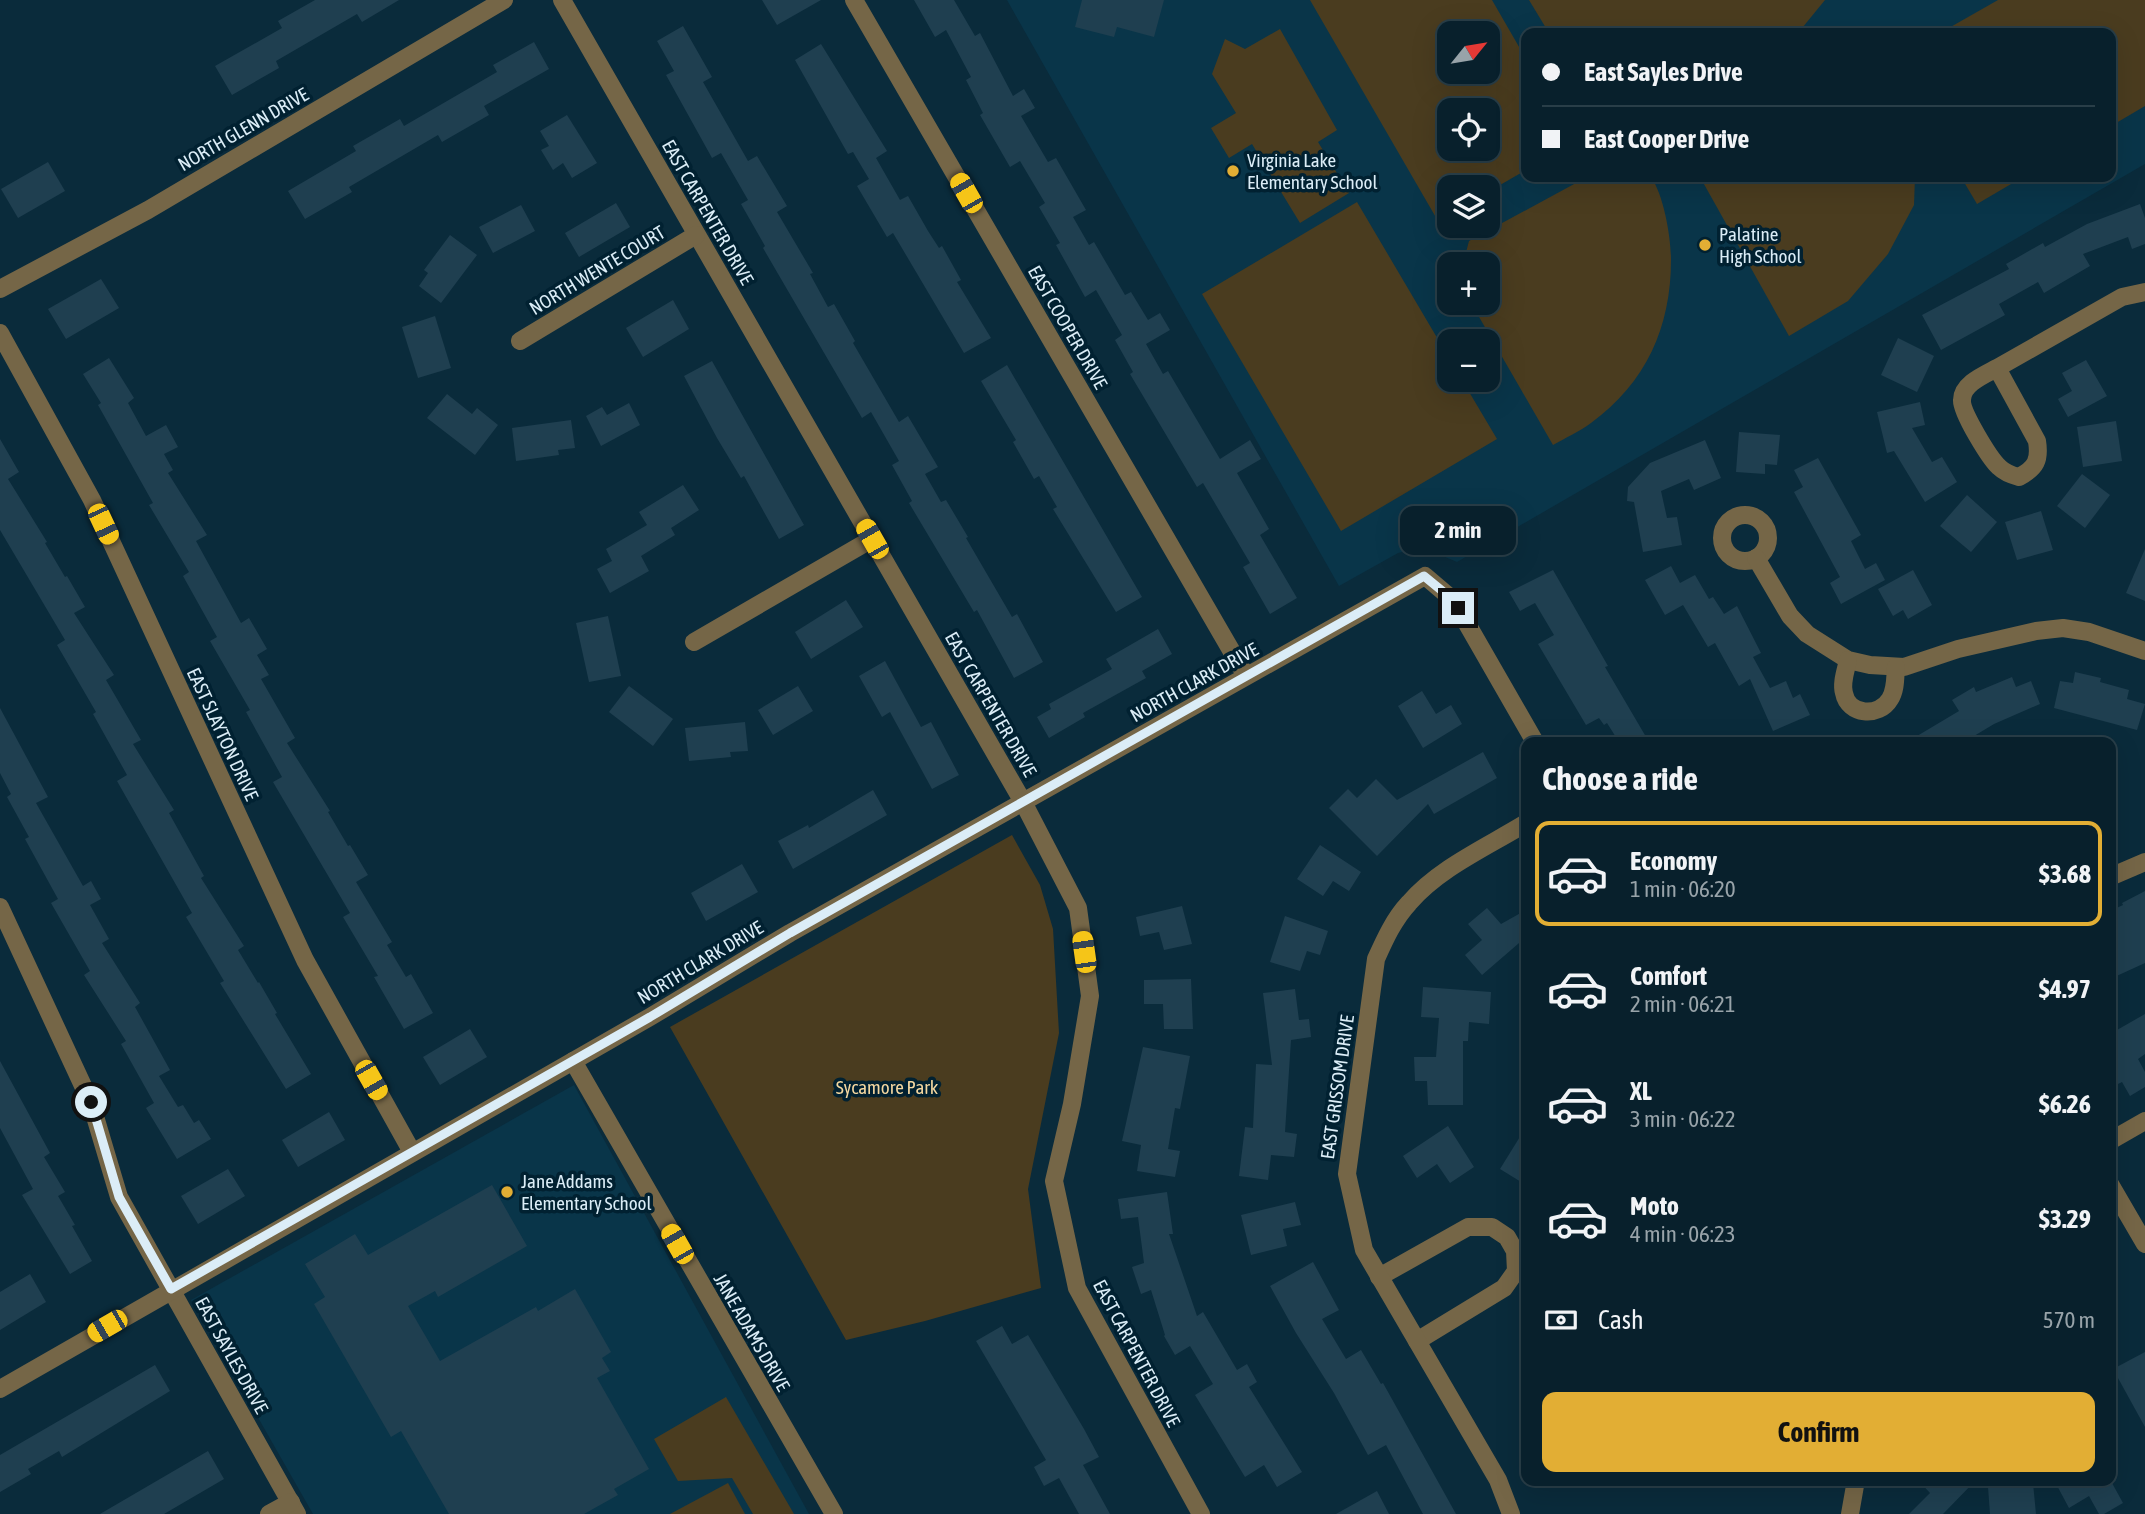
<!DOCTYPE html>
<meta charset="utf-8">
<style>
body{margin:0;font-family:"Asap Condensed",sans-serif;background:#162d38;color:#f1f3f6;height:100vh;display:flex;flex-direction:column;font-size:26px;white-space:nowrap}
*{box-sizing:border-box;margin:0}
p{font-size:23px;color:#98a3a9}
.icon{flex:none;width:38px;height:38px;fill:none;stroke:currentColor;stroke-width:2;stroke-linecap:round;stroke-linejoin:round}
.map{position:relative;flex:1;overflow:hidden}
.sheet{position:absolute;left:1521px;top:737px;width:595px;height:749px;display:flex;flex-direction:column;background:#08202c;border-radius:14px;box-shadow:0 7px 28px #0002,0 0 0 2px #293e48}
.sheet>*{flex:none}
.top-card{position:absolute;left:1521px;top:28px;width:595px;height:154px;border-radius:14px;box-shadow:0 7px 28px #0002,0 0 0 2px #293e48;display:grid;align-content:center;height:154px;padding:0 21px;background:#08202c}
.needle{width:46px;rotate:60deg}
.fabs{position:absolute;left:1437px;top:21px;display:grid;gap:14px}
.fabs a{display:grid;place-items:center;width:63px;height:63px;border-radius:14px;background:#08202c;box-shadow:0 7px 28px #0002,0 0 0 2px #293e48;font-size:35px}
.end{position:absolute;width:32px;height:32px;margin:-16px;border:9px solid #dbedf7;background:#111;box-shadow:0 0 0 4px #111}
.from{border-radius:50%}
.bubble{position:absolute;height:49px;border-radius:14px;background:#08202c;box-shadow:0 7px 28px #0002,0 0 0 2px #293e48;font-size:23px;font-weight:700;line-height:49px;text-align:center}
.car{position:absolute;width:21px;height:42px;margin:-21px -10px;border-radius:9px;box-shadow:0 0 5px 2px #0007;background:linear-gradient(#f5c518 24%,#345 0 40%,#f5c518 0 76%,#345 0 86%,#f5c518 0)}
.top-card b{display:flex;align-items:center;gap:24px;height:66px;font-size:26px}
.top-card b+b{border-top:2px solid #293e48}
.top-card i{width:18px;height:18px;background:#f1f3f6}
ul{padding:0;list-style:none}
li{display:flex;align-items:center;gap:21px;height:105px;margin:0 14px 10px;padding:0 7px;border:4px solid transparent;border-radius:14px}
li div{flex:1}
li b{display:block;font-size:26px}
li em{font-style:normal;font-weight:700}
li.current{border-color:#e2ae34}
li>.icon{width:63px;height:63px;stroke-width:1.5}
h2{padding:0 21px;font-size:32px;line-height:84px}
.pay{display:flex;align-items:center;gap:18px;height:77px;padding:0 21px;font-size:26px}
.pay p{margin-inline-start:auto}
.primary-button{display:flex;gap:14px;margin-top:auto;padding:14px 21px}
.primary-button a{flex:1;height:80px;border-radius:14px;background:#e2ae34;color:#111;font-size:28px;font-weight:700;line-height:80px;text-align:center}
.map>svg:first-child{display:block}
</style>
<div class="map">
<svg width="2145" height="1514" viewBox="0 0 2145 1514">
<rect width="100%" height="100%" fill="#0a2b3b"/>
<g fill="#093549" fill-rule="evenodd">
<path d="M1007,0H2145V164L1457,562L1436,553L1410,550L1398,553L1339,586ZM1449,33H1488V72H1449ZM1526,33H2110V177H1526ZM1449,110H1488V149H1449ZM1449,187H1488V226H1449ZM1449,264H1488V303H1449ZM1449,341H1488V380H1449Z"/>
<path d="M574,1085L809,1514H313L191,1300Z"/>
</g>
<g fill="#4a3c1f" fill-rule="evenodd">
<path d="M1310,0H1492L1526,59V170L1488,192V187H1449V214L1438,221ZM1449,33H1488V72H1449ZM1449,110H1488V149H1449Z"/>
<path d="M1529,0H1825L1798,33H1549Z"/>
<path d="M1998,0H2145V106L2111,126L2110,33H1940Z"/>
<path d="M1280,29L1337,130L1318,142L1349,193L1300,223L1252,144L1229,158L1211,128L1236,113L1212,74L1225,39L1245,49Z"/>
<path d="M1587,177H1651C1664,196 1671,237 1671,260C1671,327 1646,383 1591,423C1579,432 1565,438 1553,445L1471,303H1488V264H1463L1469,241Z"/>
<path d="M1700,177H1915L1914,205L1888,254L1848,301L1789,336Z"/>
<path d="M1961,177H2023L1977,204Z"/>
<path d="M1357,202L1449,358V380H1462L1497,439L1341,531L1202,294Z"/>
<path d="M1012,835L1040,885L1053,929L1059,1033L1028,1189L1041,1288L925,1321L846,1340L670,1027Z"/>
<path d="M726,1397L794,1514H753L732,1478L678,1481L654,1439Z"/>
<path d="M728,1483L745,1514H670Z"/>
</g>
<g fill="#1f3f50">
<path d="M315,0H399L362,22L357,14L276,61L279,68L232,95L215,66L282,28L278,21Z"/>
<path d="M762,0H821L777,25Z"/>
<path d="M914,0H954L975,36L980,33L1013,96L1024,89L1035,108L1021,116L1048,162L1056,158L1086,210L1073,217L1089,245L1094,242L1125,295L1131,292L1148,320L1160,313L1170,330L1146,344L1163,374L1168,371L1220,459L1250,440L1261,459L1237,473L1269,529L1260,535L1297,598L1270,614L1243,567L1250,563L1203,483L1197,487L1130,374L1133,372L1115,340L1122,335L1096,290L1085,297L1056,245L1060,243L1039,207L1045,203L1020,161L1010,167L980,115L983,113L966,80L971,77L946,30L935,37Z"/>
<path d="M1082,0H1164L1154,37L1117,27L1114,37L1075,27Z"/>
<path d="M683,26L712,77L703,82L748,161L757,156L787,206L777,212L813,273L810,274L828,307L834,304L855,341L853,343L899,422L908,416L938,467L925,474L941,502L946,500L968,537L966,538L1012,617L1017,614L1043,662L1014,678L977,610L974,612L909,503L912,501L892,465L899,461L871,412L862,418L763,248L765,246L741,204L748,200L721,153L712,158L666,75L674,71L657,41Z"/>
<path d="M534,42L549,69L484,106L489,115L442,142L438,135L349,187L352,192L305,219L288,191L356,151L353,146L400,119L404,126L497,72L493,65Z"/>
<path d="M821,44L887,151L876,158L900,200L908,196L928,231L939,248L942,246L961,280L957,282L991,338L964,353L893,233L887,237L857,186L869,179L853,152L848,154L795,60Z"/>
<path d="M567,115L597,163L572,178L563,163L553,170L541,150L549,146L540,131Z"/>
<path d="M48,162L65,191L18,218L1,189Z"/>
<path d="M616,203L630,227L579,257L565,233Z"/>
<path d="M2140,204L2145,218V244L2132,249L2128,237L2083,254L2090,266L2044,293L2038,282L1999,304L2005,315L1941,350L1922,315L2009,269L2006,264L2043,243L2045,247L2087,224Z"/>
<path d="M521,205L535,231L493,253L479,227Z"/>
<path d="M450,235L477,255L441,303L419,286L428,273L424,270Z"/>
<path d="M101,279L119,308L66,339L48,309Z"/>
<path d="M673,300L689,329L643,357L626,328Z"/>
<path d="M435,316L451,368L418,378L402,327Z"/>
<path d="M1898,338L1934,356L1917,392L1881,375Z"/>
<path d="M109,358L134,398L128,403L146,436L166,425L178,447L164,454L173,470L168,473L207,535L196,541L241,623L249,618L267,649L257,655L269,675L261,679L295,738L287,743L330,811L328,812L348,846L350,845L368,875L356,882L392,942L387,945L406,977L411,974L433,1013L404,1029L374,977L378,976L343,917L350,913L273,782L282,777L246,712L250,710L210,641L217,637L183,576L189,572L149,505L153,503L98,405L101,403L83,374Z"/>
<path d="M2086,360L2107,396L2068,417L2058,399L2072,391L2062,373Z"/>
<path d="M712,361L804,525L779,539L744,476L741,478L717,438L684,376Z"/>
<path d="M1007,365L1142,597L1116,612L1053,509L1057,507L1039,476L1034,479L1013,442L1016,440L981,381Z"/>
<path d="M447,394L472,414L477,408L498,425L475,455L427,418Z"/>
<path d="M1920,402L1925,425L1912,428L1932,462L1942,457L1957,482L1925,502L1894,451L1887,453L1877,412Z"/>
<path d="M629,403L640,425L601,446L586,416L602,407L607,415Z"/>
<path d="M571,420L575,448L558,450L559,455L516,461L512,428Z"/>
<path d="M2116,421L2122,461L2083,467L2077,427Z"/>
<path d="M1739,432L1780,435L1777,465L1765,464V474L1736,472Z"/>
<path d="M0,439L19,472L8,479L47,542L45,543L65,577L67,576L85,607L74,613L114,675L106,680L141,740L133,744L174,810L169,813L204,876L201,878L244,946L238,950L258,983L259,982L277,1013L275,1014L311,1074L286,1089L220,983L224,981L186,917L192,913L117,781L127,775L93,714L96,712L57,645L65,640L0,530Z"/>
<path d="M1705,440L1721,478L1694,490L1689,479L1661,491L1667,518L1677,517L1682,545L1643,552L1634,502L1627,501L1628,487L1650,463Z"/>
<path d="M1818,458L1861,535L1851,541L1865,569L1876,563L1885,580L1841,604L1830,583L1840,577L1794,492L1803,487L1794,470Z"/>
<path d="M2082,474L2110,495L2085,528L2057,506Z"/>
<path d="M683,485L699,510L671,528L675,535L641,556L649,571L610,593L597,569L612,561L606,549L647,525L639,512Z"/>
<path d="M1967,495L1997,522L1971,552L1940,526Z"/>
<path d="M2041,511L2053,550L2017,560L2005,522Z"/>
<path d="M2145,549V601L2126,593Z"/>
<path d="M1671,566L1680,583L1695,575L1709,599L1713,597L1724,614L1737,606L1761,653L1753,657L1770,688L1786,681L1793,698L1800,694L1810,715L1773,731L1750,679L1739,686L1715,643L1708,647L1683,605L1665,615L1645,580Z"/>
<path d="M1553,570L1608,666L1605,667L1649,742H1619L1607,723L1604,725L1599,718L1586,725L1538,644L1554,635L1535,603L1520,611L1509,592Z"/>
<path d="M1913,570L1932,605L1908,619L1903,610L1893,616L1878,589Z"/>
<path d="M846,600L863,627L811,659L795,632Z"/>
<path d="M608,616L621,676L589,682L576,623Z"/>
<path d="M1158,629L1172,654L1142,671L1146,678L1083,713L1085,717L1049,738L1037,717L1051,709L1049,704L1112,669L1106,659Z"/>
<path d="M885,661L921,727L931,722L959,775L932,789L890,712L882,717L859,676Z"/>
<path d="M2075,672L2101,678L2100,682L2129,690L2127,699L2145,704L2137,730L2054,708L2060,681L2073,683Z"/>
<path d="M2012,677L2016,687L2031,681L2040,704L1994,724L1964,742H1907L1959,711L1952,700L1974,687L1976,692Z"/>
<path d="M629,686L673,719L653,746L609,712Z"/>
<path d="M798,686L813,711L773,735L758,710Z"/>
<path d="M1422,691L1436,714L1451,705L1462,724L1423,748L1398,706Z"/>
<path d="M0,708L48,797L36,803L83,886L91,881L101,899L90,905L109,939L102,943L140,1003L135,1007L170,1070L159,1076L178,1107L183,1105L194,1123L199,1120L211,1139L177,1159L146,1108L154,1103L121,1044L126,1041L84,975L90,971L51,903L58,899L25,839L29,837L7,797L11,794L0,773Z"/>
<path d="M745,722L748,751L730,752L731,757L689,761L685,728Z"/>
<path d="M1483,752L1497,778L1434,814L1428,804L1377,856L1329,808L1348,789L1357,798L1376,779L1397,800Z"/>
<path d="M873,790L887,815L793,869L778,841L808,825L809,828Z"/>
<path d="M1320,845L1361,872L1349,891L1333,881L1323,896L1297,879Z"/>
<path d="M742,864L758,892L706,921L691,893Z"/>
<path d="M2145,891V963L2110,979V911L2123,905L2122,903Z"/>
<path d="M1182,906L1192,944L1164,950L1159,932L1140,936L1136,917Z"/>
<path d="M1487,908L1501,924L1526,910V937L1482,975L1465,955L1482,940L1468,924Z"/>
<path d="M1285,916L1328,931L1320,955L1307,951L1300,971L1270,962Z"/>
<path d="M1191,979L1193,1029H1164L1163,1004H1144V980Z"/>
<path d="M1423,987L1491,992L1489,1024L1469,1022L1468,1041H1463V1105H1428L1427,1081H1415L1414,1057H1436L1439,1018L1421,1017Z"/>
<path d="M1295,989L1299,1020L1309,1019L1311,1037L1291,1040L1285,1132L1297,1134L1294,1157L1271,1155L1268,1180L1239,1176L1245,1127L1253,1128L1256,1064L1272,1065L1263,993Z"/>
<path d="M2145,1014V1054L2138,1059L2145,1072V1087L2130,1096L2122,1082L2110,1088V1034Z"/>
<path d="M470,1029L487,1057L440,1085L423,1057Z"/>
<path d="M1143,1047L1190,1056L1180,1109L1175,1108L1168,1149L1180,1151L1175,1177L1137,1171L1141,1145L1122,1141Z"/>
<path d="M0,1061L50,1153L44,1157L65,1192L58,1196L75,1225L72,1226L92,1261L70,1274L22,1195L33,1189L0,1128Z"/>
<path d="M329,1112L345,1140L298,1167L282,1140Z"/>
<path d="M1448,1126L1474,1167L1450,1183L1437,1164L1417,1178L1403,1156Z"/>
<path d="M1526,1127V1185L1500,1169Z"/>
<path d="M228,1169L245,1196L198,1224L181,1196Z"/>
<path d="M492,1185L527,1246L438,1297L435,1291L408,1306L440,1361L536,1307L538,1311L575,1289L611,1352L602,1358L610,1371L597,1378L649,1469L614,1489L618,1495L584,1514H449L401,1431L391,1437L314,1304L325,1297L305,1264L355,1234L368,1255Z"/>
<path d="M1167,1192L1173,1234H1169L1197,1316L1203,1312L1237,1370L1247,1364L1257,1382L1249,1387L1302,1472L1277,1487L1264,1465L1245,1477L1195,1395L1213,1384L1190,1346L1175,1355L1164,1336L1165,1335L1151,1290L1141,1294L1132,1267L1144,1263L1138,1217L1121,1219L1118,1199Z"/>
<path d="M1295,1202L1301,1225L1283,1229L1287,1246L1251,1255L1241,1215Z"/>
<path d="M1313,1262L1339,1310L1322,1319L1346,1359L1361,1350L1381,1384L1383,1383L1456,1514H1423L1386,1445L1368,1455L1334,1393L1296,1333L1270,1286Z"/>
<path d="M30,1274L46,1302L0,1330V1292Z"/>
<path d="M1002,1326L1012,1344L1028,1335L1084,1429L1099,1457L1083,1465L1110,1514H1079L1059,1478L1044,1486L1034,1467L1046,1460L976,1341Z"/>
<path d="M2145,1352V1427L2113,1369Z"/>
<path d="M155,1365L170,1391L62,1457L59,1451L28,1469L31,1474L0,1492V1455Z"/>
<path d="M208,1451L224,1479L164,1514H100Z"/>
<path d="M1918,1480H1976L1943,1514H1909L1930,1493Z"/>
<path d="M2054,1480H2116L2112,1483L2123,1503L2104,1514H2099L2089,1496L2069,1508Z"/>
<path d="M2033,1483L2036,1514H1990L1988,1487Z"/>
<path d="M1377,1491L1389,1514H1336Z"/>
</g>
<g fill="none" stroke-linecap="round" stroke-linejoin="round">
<g stroke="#756647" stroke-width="18">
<path d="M562,0L1023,802L1078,908L1090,996L1072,1104L1054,1181L1077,1288L1201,1514"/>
<path d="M854,0L1246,676"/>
<path d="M0,289L148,210L504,0"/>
<path d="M0,333L92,500L305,960L412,1152"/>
<path d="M520,341L696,235"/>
<path d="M1997,368L2037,441C2040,460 2036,468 2019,477C2011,475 2005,473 1999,467C1990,459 1961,412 1962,400C1962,384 1984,375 1997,368L2122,297L2145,292"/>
<circle cx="1745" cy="538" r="23"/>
<path d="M1756,558L1790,616L1807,634L1848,660L1870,665L1904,667L1958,649L2036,631L2063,628L2089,632L2145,651"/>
<path d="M694,642L872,539"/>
<path d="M1848,660C1846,670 1841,683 1844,693C1848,715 1879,718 1890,699C1896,690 1895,677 1896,667"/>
<path d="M2110,877L2145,862"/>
<path d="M0,907L91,1103L119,1197L297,1514"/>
<path d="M573,1061L834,1514"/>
<path d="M2110,1141L2145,1121"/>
<path d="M2110,1184L2145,1244"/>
<path d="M1379,1277L1468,1227H1492L1507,1237L1515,1251L1516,1271L1504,1288L1417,1341"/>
<path d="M0,1389L650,1017L790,933L1425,576L1452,599L1458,608L1535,742"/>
<path d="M269,1514L291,1502"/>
<path d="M1511,1514L1498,1480L1364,1250L1347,1174L1376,959C1385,939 1394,919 1409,903C1439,868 1487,847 1526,823"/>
<path d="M1850,1514L1856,1480"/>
</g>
</g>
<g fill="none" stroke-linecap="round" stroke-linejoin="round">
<path stroke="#dbedf7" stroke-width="9" d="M91,1102L119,1197L171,1289L650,1017L790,933L1424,576L1452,599L1458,608"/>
</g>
<g fill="#e2ae34" stroke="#012131" stroke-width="2.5">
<circle cx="1233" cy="171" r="7"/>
<circle cx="1705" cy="245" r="7"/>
<circle cx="507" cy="1192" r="7"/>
</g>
<g text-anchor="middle" stroke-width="7" stroke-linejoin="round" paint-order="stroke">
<g font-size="19" fill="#dbedf7" stroke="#012131">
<text transform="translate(243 129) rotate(-30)" y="7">NORTH GLENN DRIVE</text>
<text transform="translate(708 212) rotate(60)" y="7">EAST CARPENTER DRIVE</text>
<text transform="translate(597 270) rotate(-31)" y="7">NORTH WENTE COURT</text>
<text transform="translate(1068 327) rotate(60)" y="7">EAST COOPER DRIVE</text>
<text transform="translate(1194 682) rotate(-29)" y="7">NORTH CLARK DRIVE</text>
<text transform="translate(991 704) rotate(60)" y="7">EAST CARPENTER DRIVE</text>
<text transform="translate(223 734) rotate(65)" y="7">EAST SLAYTON DRIVE</text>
<text transform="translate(700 962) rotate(-31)" y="7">NORTH CLARK DRIVE</text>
<text transform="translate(1337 1087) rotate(-82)" y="7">EAST GRISSOM DRIVE</text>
<text transform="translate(752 1332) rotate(60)" y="7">JANE ADAMS DRIVE</text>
<text transform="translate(1137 1353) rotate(62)" y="7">EAST CARPENTER DRIVE</text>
<text transform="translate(232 1355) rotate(61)" y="7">EAST SAYLES DRIVE</text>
</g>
<g font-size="19" fill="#dbedf7" stroke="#012131" text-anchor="start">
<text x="1247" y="167">Virginia Lake<tspan x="1247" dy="22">Elementary School</tspan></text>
<text x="1719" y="241">Palatine<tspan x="1719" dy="22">High School</tspan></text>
<text x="521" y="1188">Jane Addams<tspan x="521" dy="22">Elementary School</tspan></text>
</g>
<g font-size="19" fill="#f5d8a0" stroke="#012131">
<text x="887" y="1094">Sycamore Park</text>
</g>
</g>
</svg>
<div class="fabs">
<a><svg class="needle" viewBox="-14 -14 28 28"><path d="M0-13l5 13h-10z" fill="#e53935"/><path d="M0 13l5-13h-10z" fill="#98a3a9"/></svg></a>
<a><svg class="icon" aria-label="locate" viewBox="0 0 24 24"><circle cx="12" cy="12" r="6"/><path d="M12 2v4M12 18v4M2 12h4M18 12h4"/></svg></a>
<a><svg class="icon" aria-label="layers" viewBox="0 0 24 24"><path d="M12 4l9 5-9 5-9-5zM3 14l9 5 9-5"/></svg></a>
<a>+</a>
<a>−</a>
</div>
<i class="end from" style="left:91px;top:1102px"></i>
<i class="end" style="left:1458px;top:608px"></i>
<div class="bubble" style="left:1400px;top:506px;width:116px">2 min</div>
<i class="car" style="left:966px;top:193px;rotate:330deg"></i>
<i class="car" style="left:103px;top:524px;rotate:155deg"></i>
<i class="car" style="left:872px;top:539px;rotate:330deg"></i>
<i class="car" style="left:1084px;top:952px;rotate:352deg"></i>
<i class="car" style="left:371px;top:1080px;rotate:150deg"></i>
<i class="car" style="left:677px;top:1244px;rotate:330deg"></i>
<i class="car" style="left:107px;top:1326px;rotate:240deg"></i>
<div class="top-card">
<b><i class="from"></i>East Sayles Drive</b>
<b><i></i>East Cooper Drive</b>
</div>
<section class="sheet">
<h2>Choose a ride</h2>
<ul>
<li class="current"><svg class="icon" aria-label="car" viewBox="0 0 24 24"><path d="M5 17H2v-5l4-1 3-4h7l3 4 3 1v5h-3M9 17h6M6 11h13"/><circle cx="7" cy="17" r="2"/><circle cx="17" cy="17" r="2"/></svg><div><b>Economy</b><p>1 min · 06:20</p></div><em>$3.68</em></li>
<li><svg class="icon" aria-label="car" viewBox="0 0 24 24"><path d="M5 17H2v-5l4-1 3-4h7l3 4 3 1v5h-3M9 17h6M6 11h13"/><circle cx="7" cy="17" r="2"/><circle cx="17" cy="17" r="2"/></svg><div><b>Comfort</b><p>2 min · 06:21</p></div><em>$4.97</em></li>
<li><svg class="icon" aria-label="car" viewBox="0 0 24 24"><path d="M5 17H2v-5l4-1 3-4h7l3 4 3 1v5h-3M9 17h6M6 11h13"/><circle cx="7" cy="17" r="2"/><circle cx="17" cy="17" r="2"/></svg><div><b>XL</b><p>3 min · 06:22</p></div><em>$6.26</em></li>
<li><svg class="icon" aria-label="car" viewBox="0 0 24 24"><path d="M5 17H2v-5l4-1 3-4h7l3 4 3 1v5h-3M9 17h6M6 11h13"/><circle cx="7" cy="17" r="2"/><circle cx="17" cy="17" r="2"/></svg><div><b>Moto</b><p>4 min · 06:23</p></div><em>$3.29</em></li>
</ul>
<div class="pay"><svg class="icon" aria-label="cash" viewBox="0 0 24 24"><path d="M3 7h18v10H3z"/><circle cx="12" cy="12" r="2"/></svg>Cash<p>570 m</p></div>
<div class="primary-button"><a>Confirm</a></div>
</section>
</div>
